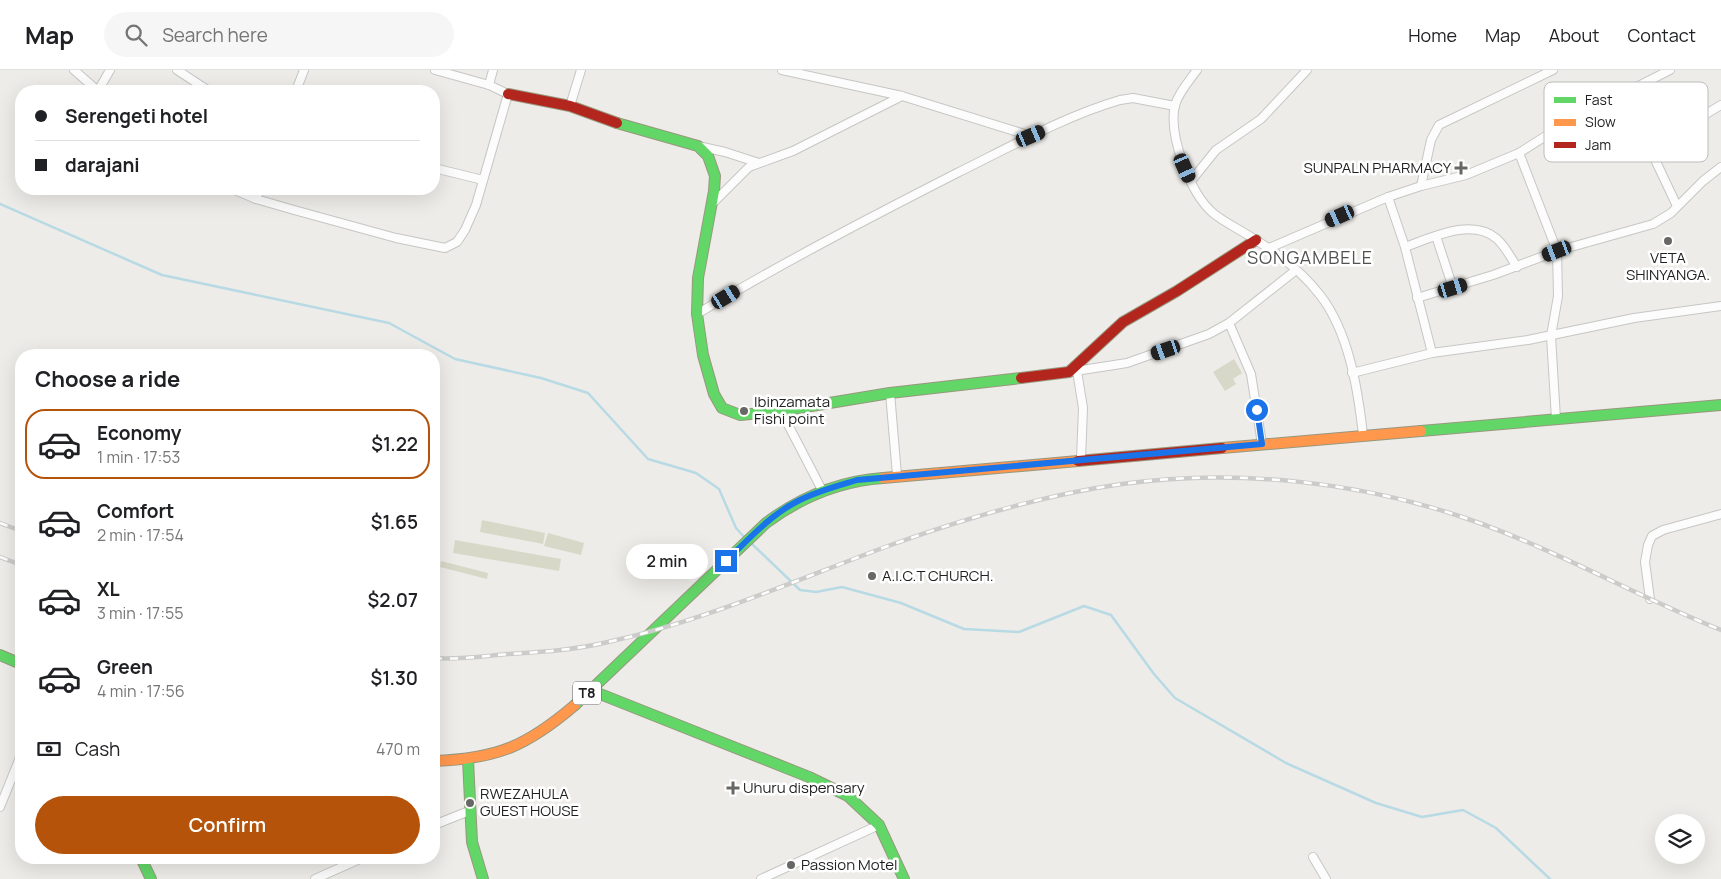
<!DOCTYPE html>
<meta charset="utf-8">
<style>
body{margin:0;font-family:Manrope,sans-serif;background:#f6f6f6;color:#202124;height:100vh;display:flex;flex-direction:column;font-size:19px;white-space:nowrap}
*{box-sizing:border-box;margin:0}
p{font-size:16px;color:#757577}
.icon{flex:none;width:28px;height:28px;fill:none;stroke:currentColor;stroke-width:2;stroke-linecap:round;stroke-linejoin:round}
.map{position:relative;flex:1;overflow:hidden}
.side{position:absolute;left:15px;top:279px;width:425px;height:515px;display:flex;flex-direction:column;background:#fff;border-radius:20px;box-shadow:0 5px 20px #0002}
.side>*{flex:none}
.top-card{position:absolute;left:15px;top:15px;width:425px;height:110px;border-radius:20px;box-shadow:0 5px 20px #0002;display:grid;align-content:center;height:110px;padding:0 20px;background:#fff}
.fabs{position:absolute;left:1655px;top:744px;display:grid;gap:10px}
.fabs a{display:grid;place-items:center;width:50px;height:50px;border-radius:50%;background:#fff;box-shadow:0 5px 20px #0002;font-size:25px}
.end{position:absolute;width:22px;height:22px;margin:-11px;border:6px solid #1a73e8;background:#fff;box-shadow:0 0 0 2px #fff}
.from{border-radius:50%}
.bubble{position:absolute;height:35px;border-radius:18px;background:#fff;box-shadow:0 5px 20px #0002;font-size:16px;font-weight:600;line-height:35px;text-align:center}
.car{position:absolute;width:15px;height:30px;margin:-15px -8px;border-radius:6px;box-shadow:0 0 4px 1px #0007;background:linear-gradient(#222 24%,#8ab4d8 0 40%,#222 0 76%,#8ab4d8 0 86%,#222 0)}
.top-card b{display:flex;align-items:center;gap:18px;height:48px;font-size:19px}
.top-card b+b{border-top:1px solid #e0e0e0}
.top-card i{width:12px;height:12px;background:#202124}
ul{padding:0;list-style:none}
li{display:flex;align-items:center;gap:15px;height:70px;margin:0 10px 8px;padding:0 10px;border:2px solid transparent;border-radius:20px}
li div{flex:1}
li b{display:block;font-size:19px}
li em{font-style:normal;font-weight:600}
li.current{border-color:#b45309}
li>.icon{width:45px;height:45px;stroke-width:1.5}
h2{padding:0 20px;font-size:22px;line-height:60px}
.pay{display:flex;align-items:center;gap:12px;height:55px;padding:0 20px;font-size:19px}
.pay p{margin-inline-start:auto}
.cta{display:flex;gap:10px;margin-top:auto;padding:10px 20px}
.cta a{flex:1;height:58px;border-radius:30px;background:#b45309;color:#fff;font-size:20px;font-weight:600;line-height:58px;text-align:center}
header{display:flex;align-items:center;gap:30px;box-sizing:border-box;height:70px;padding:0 25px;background:#fff;border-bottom:1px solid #e0e0e0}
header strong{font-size:24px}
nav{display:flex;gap:28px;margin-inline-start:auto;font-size:18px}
.search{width:350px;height:45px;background:#f6f6f6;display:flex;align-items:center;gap:12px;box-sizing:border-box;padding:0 18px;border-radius:28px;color:#757577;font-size:19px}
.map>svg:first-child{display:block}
</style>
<header>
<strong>Map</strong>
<div class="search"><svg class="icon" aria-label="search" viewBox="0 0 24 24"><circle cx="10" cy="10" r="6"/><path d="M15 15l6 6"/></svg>Search here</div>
<nav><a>Home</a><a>Map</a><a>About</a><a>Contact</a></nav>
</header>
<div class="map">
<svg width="1721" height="809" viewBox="0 0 1721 809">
<rect width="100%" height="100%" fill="#eeece8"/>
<g fill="#d8d8c9">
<path d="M1234,289L1242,303L1233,309L1236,314L1225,321L1213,302Z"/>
<path d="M482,450L545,463L543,474L480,462Z"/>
<path d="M548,463L584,473L581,485L544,476Z"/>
<path d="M455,470L561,489L559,501L453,483Z"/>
<path d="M441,491L488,503L487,509L440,497Z"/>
</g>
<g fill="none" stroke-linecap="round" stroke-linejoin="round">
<g stroke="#b8dae4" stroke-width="2.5">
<path d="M0,134L162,205L389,253L455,289L541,308L588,323L648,389L696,403L719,419L736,458L744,467"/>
<path d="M752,474L800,520L816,522L842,517L901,533L964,559L1019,562L1084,536L1111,545L1154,604L1175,628L1286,693L1376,733L1422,747L1463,740L1496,758L1550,809"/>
</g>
<g stroke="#c6c6c4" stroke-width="10">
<g id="street">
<path d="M74,0L98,21"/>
<path d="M177,0L209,21"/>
<path d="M782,0L902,26L1031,66"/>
<path d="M1197,0C1189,11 1179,22 1175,35C1168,65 1190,123 1213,143C1225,153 1241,160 1254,169C1279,184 1303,203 1320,225C1349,262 1358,320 1363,365"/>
<path d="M489,15L493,0"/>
<path d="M98,21L110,0"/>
<path d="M296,21L304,0"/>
<path d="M1624,24L1677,136"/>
<path d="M570,36L581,0"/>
<path d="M698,76L725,82L759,93"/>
<path d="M1649,78L1721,35"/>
<path d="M1519,83L1557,181L1558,226L1551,266L1556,349"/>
<path d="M434,98L483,110"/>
<path d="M1191,111L1216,80L1261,49L1307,0"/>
<path d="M1421,116L1431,70L1439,55L1553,0"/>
<path d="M232,119L256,129L294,140L396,168L445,178L457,172L465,160L476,135L508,24L489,15L435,0"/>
<path d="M1388,127L1405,177L1432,283"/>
<path d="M256,129L260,119"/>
<path d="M713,133L749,97L793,81L902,26"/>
<path d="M1436,166L1453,218"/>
<path d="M1405,177C1431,168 1472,147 1497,169C1505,176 1511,188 1517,197"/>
<path d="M1269,178L1388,127L1421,116L1466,105L1519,83L1571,50L1670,0"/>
<path d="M1417,228L1493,205L1557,181L1653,154L1671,143L1703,111L1721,97"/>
<path d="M697,244C782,193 869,148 957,103C1008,78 1065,46 1120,30L1133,28L1175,36"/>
<path d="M1229,253L1251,304L1262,374"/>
<path d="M1077,301L1083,338L1081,389"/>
<path d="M1069,302L1127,293L1209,264L1229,253L1296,200"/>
<path d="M1352,303L1432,283L1528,270L1634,248L1721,236"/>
<path d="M890,323L897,405"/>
<path d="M781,341L822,420"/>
<path d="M1650,529L1645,492L1648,475L1652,466L1663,460L1721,444"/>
<path d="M0,737L21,685"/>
<path d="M434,755L469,741"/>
<path d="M1313,787L1326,809"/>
<path d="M315,809L362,788"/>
<path d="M761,809L879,755"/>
</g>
</g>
<g stroke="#97987f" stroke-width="12">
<g id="fast">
<path d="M617,53L698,76L708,86L715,106L714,121L698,208L697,244L703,285L714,324L722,338L740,345L781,341L890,323L1021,308"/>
<path d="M1421,361L1721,335"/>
<path d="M0,585L21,594"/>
<path d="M590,620L809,707L848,726L879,755L904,809"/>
<path d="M575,635L766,453C801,427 840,411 883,408"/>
<path d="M468,690L472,772L483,809"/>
<path d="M141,788L151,809"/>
</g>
</g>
<g stroke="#97987f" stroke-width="12">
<g id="slow">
<path d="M1222,378L1421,361"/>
<path d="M883,408L1078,391"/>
<path d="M434,691C497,689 527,676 575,635"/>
</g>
</g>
<g stroke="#97987f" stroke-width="12">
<g id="jam">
<path d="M508,24L570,36L617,53"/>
<path d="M1021,308L1069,302L1123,252L1177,221L1256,170"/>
<path d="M1078,391L1222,378"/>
</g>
</g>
<use href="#street" stroke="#fcfcfc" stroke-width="8"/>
<use href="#fast" stroke="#63d668" stroke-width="10"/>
<use href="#slow" stroke="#ff974d" stroke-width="10"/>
<use href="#jam" stroke="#b3261e" stroke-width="10"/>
<g stroke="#cbcbca" stroke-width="4.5">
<g id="rail">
<path d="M0,453L21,461"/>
<path d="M0,487L21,495"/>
<path d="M434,588C458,590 484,586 508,584C541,582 575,580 608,572C704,551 796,510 888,476C963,449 1043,425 1122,414C1235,398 1361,412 1468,449C1555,479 1636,526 1721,560"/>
</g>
</g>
<use href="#rail" stroke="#fff" stroke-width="2.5" stroke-dasharray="8" stroke-linecap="butt"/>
</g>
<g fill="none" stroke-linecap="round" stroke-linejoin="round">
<path stroke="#1a73e8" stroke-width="6" d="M726,491C748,470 770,445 798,431C817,421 837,416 857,410L1262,374L1257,340"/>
</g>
<g fill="#676765" stroke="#fff" stroke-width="2">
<path d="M1458.5 90.5h5v5h5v5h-5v5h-5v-5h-5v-5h5z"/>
<circle cx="1668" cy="171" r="5"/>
<circle cx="744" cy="341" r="5"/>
<circle cx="872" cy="506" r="5"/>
<path d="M730.5 710.5h5v5h5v5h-5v5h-5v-5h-5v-5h5z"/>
<circle cx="470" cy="733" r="5"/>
<circle cx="791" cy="795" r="5"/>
</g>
<g text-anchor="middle" stroke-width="5" stroke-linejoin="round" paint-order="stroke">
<rect fill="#fff" stroke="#626262" stroke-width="1" x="573" y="611.5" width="28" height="23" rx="4"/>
<g font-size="14" font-weight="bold" fill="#1f1f1f">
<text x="587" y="628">T8</text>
</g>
<g font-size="15" fill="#1f1f1f" stroke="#fff" text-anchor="start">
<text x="1451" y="103" text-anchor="end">SUNPALN PHARMACY</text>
<text x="1668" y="193" text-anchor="middle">VETA<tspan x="1668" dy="17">SHINYANGA.</tspan></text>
<text x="754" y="337">Ibinzamata<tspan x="754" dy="17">Fishi point</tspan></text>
<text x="882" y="511">A.I.C.T CHURCH.</text>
<text x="743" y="723">Uhuru dispensary</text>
<text x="480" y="729">RWEZAHULA<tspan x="480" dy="17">GUEST HOUSE</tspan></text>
<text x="801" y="800">Passion Motel</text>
</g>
<g font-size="18" letter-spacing="1" fill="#525252" stroke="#fff">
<text x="1310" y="194">SONGAMBELE</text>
</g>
</g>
<rect x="1544" y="12" width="164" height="80" rx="8" fill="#fff" stroke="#bcbcbc" stroke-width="1"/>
<rect x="1554" y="27" width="22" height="6" fill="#63d668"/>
<rect x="1554" y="49" width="22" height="7" fill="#ff974d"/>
<rect x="1554" y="72" width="22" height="6" fill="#b3261e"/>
<g font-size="14" fill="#1f1f1f">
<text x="1585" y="35">Fast</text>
<text x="1585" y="57">Slow</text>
<text x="1585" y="80">Jam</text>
</g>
</svg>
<div class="fabs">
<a><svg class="icon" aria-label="layers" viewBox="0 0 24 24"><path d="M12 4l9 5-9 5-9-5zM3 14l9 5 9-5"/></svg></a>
</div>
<i class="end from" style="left:1257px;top:340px"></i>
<i class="end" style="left:726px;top:491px"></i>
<div class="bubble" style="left:626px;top:474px;width:82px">2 min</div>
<i class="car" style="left:1031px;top:66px;rotate:67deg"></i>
<i class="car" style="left:1185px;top:98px;rotate:156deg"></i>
<i class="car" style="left:1340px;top:146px;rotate:246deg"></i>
<i class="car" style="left:1557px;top:181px;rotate:249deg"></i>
<i class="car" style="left:1453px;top:218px;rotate:73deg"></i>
<i class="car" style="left:726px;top:227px;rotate:59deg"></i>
<i class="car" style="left:1166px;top:280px;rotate:251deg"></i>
<div class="top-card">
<b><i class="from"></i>Serengeti hotel</b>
<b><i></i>darajani</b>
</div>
<section class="side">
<h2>Choose a ride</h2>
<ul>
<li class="current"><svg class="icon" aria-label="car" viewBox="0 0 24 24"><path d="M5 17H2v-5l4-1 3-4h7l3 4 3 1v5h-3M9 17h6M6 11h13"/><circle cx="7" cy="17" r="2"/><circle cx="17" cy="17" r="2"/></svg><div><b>Economy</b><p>1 min · 17:53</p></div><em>$1.22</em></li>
<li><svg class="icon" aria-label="car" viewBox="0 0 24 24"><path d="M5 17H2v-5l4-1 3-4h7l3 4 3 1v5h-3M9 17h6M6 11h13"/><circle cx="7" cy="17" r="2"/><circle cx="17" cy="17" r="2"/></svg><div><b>Comfort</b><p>2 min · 17:54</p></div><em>$1.65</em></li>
<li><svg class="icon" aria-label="car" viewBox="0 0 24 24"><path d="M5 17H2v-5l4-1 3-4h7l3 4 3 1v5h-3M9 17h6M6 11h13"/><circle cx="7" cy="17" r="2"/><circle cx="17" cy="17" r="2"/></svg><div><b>XL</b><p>3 min · 17:55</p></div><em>$2.07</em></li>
<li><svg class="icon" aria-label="car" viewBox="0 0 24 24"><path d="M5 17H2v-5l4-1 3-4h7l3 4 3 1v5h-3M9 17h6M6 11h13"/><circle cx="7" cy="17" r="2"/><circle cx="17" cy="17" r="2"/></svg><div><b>Green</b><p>4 min · 17:56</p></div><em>$1.30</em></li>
</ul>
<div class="pay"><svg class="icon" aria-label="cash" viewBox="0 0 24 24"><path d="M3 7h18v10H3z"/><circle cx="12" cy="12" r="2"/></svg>Cash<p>470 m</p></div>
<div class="cta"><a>Confirm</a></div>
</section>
</div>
